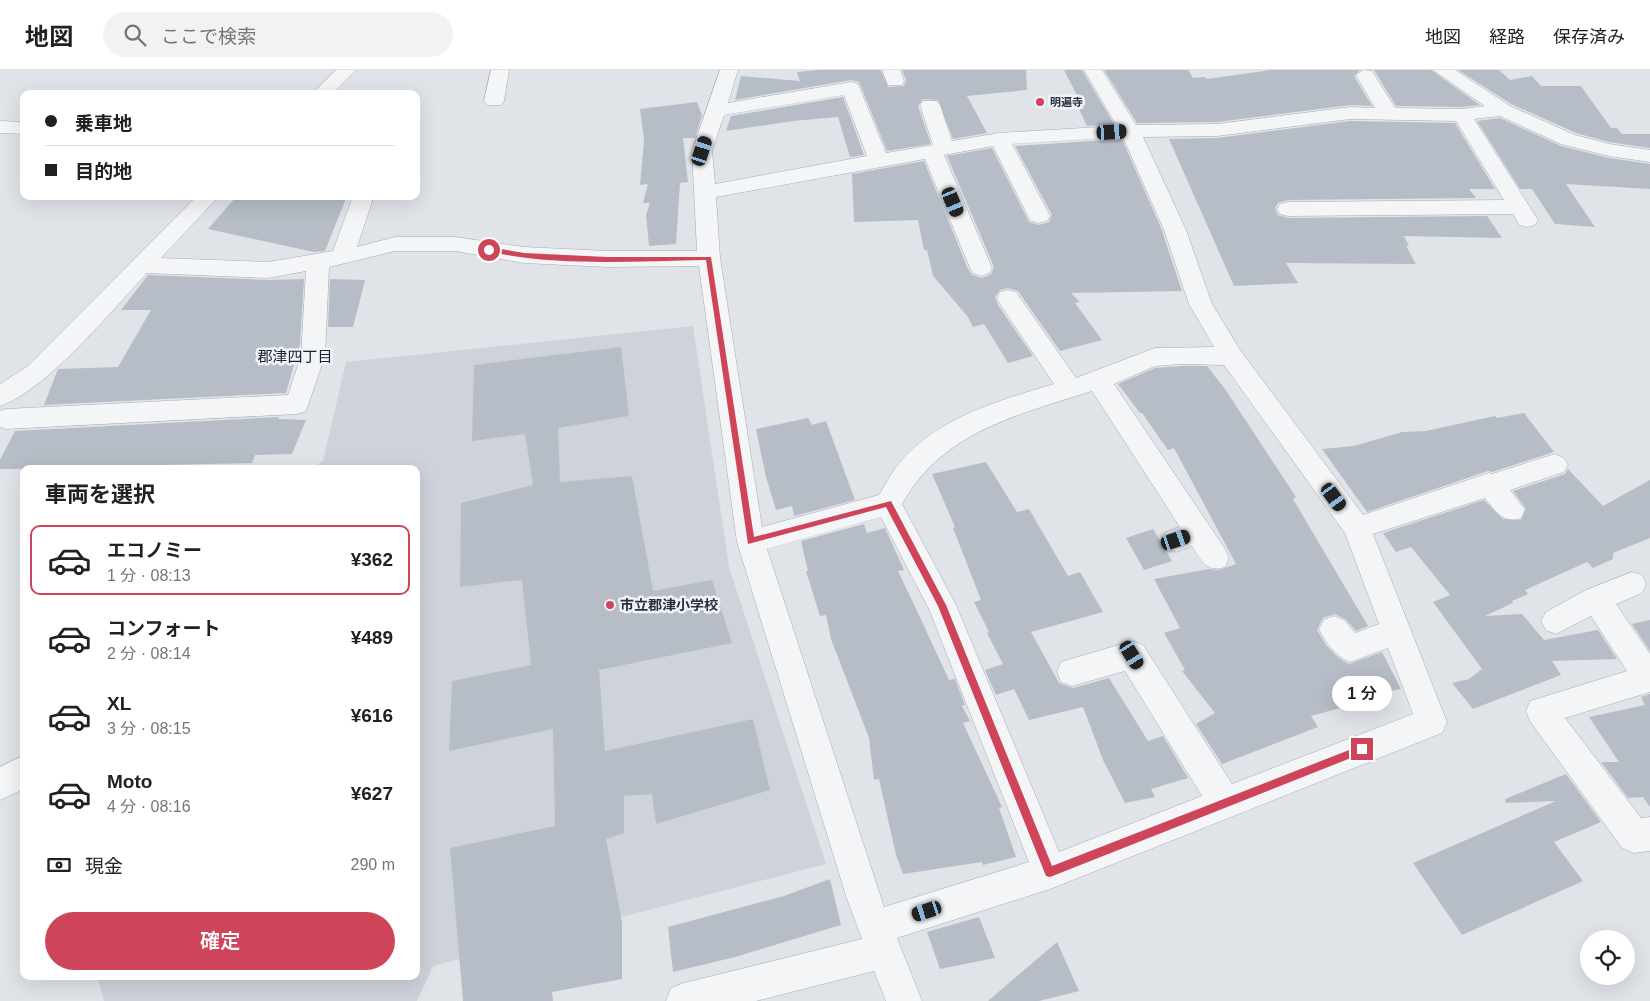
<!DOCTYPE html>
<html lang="ja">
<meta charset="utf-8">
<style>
body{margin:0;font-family:Helvetica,"Noto Sans JP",sans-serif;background:#f2f2f2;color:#202124;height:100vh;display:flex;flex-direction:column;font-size:19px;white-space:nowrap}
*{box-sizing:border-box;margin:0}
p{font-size:16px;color:#757577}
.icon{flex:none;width:28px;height:28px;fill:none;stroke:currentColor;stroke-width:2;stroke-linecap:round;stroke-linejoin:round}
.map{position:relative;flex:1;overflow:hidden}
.panel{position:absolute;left:20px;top:395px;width:400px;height:515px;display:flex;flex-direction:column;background:#fff;border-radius:10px;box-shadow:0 5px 20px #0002}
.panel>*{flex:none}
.guide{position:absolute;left:20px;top:20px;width:400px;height:110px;border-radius:10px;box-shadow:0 5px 20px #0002;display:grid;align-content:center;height:110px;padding:0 25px;background:#fff}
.tools{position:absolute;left:1580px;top:860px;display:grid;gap:10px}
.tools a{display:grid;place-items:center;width:55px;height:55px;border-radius:50%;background:#fff;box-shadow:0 5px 20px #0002;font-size:25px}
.end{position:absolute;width:22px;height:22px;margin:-11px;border:6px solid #ce455a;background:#fff;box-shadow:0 0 0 2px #fff}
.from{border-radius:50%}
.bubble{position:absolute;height:35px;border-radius:18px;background:#fff;box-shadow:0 5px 20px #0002;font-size:16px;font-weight:600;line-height:35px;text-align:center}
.car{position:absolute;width:15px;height:30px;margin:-15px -8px;border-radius:6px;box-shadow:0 0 4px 1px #0007;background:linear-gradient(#222 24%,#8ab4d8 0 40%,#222 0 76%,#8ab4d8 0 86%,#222 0)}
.guide b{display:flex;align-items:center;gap:18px;height:48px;font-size:19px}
.guide b+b{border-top:1px solid #e0e0e0}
.guide i{width:12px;height:12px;background:#202124}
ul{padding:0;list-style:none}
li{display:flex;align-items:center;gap:15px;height:70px;margin:0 10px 8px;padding:0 15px;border:2px solid transparent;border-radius:10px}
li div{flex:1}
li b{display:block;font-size:19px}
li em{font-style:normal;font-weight:600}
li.selected{border-color:#ce455a}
li>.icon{width:45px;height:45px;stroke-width:1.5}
h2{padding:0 25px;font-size:22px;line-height:60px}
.pay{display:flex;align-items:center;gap:12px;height:55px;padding:0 25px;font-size:19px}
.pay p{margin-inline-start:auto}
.button{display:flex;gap:10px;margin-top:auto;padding:10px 25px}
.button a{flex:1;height:58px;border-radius:30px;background:#ce455a;color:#fff;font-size:20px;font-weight:600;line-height:58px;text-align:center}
header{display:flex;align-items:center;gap:30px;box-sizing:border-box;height:70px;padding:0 25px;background:#fff;border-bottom:1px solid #e0e0e0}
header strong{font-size:24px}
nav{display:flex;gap:28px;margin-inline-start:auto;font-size:18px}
.search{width:350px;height:45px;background:#f2f2f2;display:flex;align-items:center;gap:12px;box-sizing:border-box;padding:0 18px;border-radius:28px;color:#757577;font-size:19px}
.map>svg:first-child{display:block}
</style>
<header>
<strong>地図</strong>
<div class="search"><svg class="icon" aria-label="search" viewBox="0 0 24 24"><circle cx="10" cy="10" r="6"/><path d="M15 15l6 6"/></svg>ここで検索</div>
<nav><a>地図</a><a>経路</a><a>保存済み</a></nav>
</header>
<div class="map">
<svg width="1650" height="931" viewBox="0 0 1650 931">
<rect width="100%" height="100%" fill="#e0e4e9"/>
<path fill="#ced3db" d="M693,256L729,497L826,794L433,896L417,931H104L97,906H416V399H310L323,391L346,292Z"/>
<g fill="#b7bdc6">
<path d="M819,0H880L888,17L904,16L906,10L902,0H1026L1027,20L967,26L987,63L953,69L938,30L923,29L918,36L931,74L887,81L859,12L851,10L735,30L741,6L800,11L797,2Z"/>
<path d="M1064,0H1082L1114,54L1087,56L1079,39H1084Z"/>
<path d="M1104,0H1188L1193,8L1205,7L1207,9L1271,0H1360L1354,6L1372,36L1350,35L1217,52L1137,53Z"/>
<path d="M1374,0H1431L1480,35L1462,37L1396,36Z"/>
<path d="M1458,0H1499L1510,10L1532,6L1541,16H1581L1611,58H1617L1622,64H1650V78L1609,72L1576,63L1511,34Z"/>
<path d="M843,27L864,85L850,87L838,47L793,51L726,61L731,46Z"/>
<path d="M697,32L702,45L695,68H683L688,112L680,113L676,174L649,176L646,145L650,133H643L648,114L640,115L644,70L640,39Z"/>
<path d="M1500,48L1561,76L1609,88L1650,94V119L1566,114L1595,157L1555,154L1532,119H1520L1477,51Z"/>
<path d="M1350,51L1455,53L1495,119H1469L1476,128L1288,130L1278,133L1275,138L1278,145L1288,148L1487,146L1502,168L1404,166L1409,176H1406L1416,194L1286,193L1298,213L1234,216L1169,69L1217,68Z"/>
<path d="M1122,69L1161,158L1182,221L1071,223L1080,232L1075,233L1102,270L1060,281L1018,221L1008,218L1000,220L995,227L998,235L1033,286L1008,293L984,254L973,257L968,247L933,206L927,180H924L918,150L854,152L852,104L924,91L968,199L972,205L982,208L991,204L994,197L947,86L992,78L1029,152L1039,155L1049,152L1052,145L1015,76Z"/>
<path d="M237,126H347L325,181L314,182L208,159Z"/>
<path d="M148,205L268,210L304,209L300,274L286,323L44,335L58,299L118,297L151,240H121Z"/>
<path d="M330,209L365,210L353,257H328Z"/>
<path d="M621,277L629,346L558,358L560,412L632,406L653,521L712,510L732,573L599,600L605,681L753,649L770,720L656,754L652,724L624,726V763L606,769L622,852V909L552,922L553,931H463L450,778L555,756L553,659L449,681L452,611L531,595L522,510L460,517L461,433L533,415L525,364L472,371L474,295Z"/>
<path d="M1182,296H1207L1225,319L1296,427L1293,429L1368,556L1356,561L1345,549L1335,544L1323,548L1317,560L1326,575L1339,588L1349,594L1382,582L1401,619L1375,624L1377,628L1311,646L1318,657L1222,694L1196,654L1215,643L1182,601L1185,600L1164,563L1180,558L1154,509L1209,499L1219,500L1236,494L1174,378L1168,380L1142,343H1140L1118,314L1155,298Z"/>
<path d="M1524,343L1554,382L1492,402L1488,401L1367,442L1322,379L1354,376L1402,362L1426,361L1495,346L1497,348Z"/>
<path d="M279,347L278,349L306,350L292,384L255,385L252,393L161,395L160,399H0V390L15,361Z"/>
<path d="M808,348L812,355L826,351L855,430L794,446L792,436L776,440L766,407L756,359Z"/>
<path d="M986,392L1017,442L1029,439L1068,506L1080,502L1103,542L1031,562L1059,613L1073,618L1109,608L1148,671L1163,666L1188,708L1151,719L1155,727L1125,733L1103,690L1083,637L1029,650L1014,619L996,625L985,600L1003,594L987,563L989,562L974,532L981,530L953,458L955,457L932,404Z"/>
<path d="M1568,399L1603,436L1650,410V468L1613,483V489L1593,498L1587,492L1525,520L1528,524L1512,531L1513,533L1485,546L1522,544L1544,570L1598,560L1617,589L1552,591L1561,605L1473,639L1452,613L1469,609L1482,599L1433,532L1450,525L1411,477L1396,482L1383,463L1484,430L1503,449L1521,450L1526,439L1513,421L1565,404Z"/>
<path d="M864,454L867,463L885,458L904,500L898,501L917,541L949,610L955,609L965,635L962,636L970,651L963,653L1002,737L999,738L1016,787L983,795L982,792L903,804L896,785L879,709L874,710L869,668L831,569L826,545L820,546L806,501H808L801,471Z"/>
<path d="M1153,459L1172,491L1144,500L1126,468Z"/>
<path d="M1650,550V581L1632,554Z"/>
<path d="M1650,624V737L1643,727L1628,728L1601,692H1619L1589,647L1645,635L1641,627Z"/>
<path d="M1566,704L1601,752L1554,772L1583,811L1462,865L1413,793L1556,731L1506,733L1505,729Z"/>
<path d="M830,809L841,855L735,887L673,902L668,857L784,826Z"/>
<path d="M979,847L995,888L940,899L927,862Z"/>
<path d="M1057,872L1079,921L1039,931H988Z"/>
</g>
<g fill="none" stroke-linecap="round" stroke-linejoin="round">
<g stroke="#a5abb3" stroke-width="1">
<g id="minor">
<path d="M336,0H356L332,24H312Z"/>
<path d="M491,0H509L504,31L501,35H487L484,31Z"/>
<path d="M720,0H738L728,33L851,12L858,14L886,83L933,75L920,35L923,31H937L940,35L952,71L999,63L1117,56L1084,0H1102L1136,55L1217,54L1350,37L1375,38L1356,5L1363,0L1372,1L1395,38L1462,39L1485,36L1433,0H1455L1510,36L1575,65L1609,74L1650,80V92L1609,86L1561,74L1500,46L1474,49L1538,150L1535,155L1527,157L1519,155L1513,144L1288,146L1280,144L1277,139L1280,134L1288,132L1504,130L1456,51L1350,49L1217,66L1143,67L1186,160L1212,234L1240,280L1363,445L1489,403L1492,404L1555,384L1564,388L1568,395L1564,402L1510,420L1525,440L1521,448C1502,454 1496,441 1485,428L1373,464L1447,652L1442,663L1050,819L897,868L922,931H886L874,901L756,931H666L671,918L684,913L862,869L847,829L737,472L699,196L607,197L524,193L455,181H395L329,197L325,286L306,341L297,344L6,359L0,357V341L6,339L288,325L301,286L306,201L268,208L147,203C112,240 46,321 0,336V314L28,296L197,126H219L161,188L268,192L333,181L353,126H374L357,177L395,167H455L524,177L607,181H697L692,81ZM844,25L867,86L715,114L712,81L724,45ZM1123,67L1164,160L1189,234L1214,277L1155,278L1076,308L1016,222L1008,220L1000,222L997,228L1000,234L1054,314C998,331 931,349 895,399C889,407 884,417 879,425L762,457L720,188L716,127L925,89L970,198L973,203L981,206L989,203L992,198L944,85L993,76L1028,146L1031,151L1039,153L1047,151L1050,146L1012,74ZM1182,294L1224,295L1345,463L1379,554L1355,563L1344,550L1334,546L1324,550L1319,559C1326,573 1335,586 1350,592L1388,578L1413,644L1232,714L1143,575L1132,571L1061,592L1057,602L1061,612L1072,616L1125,601L1202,726L1059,782L956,535L902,434C943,361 1018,345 1092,321L1180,457L1166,462L1162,470L1166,478L1176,482L1192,476C1201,490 1206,503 1225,497L1229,488L1225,479L1114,314L1155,296ZM881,447L929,539L1029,792L884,837L767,479Z"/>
<path d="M882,0H900L904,11L902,15H888Z"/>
<path d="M0,51L24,52V64L0,63Z"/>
<path d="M1632,502L1642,505L1646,514L1642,523L1616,534L1650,584V622L1565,648L1641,748L1650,747V781L1634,783L1622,778L1530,651L1526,641L1530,631L1627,601L1591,546L1556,564L1546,560L1541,551L1546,542L1586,520Z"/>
<path d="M24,685V719L0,730V697Z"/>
</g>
</g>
<use href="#minor" fill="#f3f5f7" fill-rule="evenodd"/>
</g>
<path fill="#ce455a" d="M489,177L524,183L607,187H711L754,467L891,431L946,535L1052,796L1362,675L1366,676V682L1050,807L1046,806L938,536L886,437L748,474L706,190C636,191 554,197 487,181Z"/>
<g fill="#ce455a" stroke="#f0f3f7" stroke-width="2">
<circle cx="1040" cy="32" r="5"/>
<circle cx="610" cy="535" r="5"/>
</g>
<g text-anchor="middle" stroke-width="5" stroke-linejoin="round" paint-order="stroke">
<g font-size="11" font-weight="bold" fill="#293141" stroke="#f0f3f7" text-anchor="start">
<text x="1050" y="36">明遍寺</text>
</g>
<g font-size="14" font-weight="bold" fill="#293141" stroke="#f0f3f7" text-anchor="start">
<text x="620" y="540">市立郡津小学校</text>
</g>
<g font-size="15" fill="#1b2332" stroke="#f0f3f7">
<text x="295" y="292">郡津四丁目</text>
</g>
</g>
</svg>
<div class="tools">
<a><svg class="icon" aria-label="locate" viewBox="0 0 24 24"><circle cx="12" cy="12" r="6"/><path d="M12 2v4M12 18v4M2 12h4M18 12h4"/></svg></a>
</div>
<i class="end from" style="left:489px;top:180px"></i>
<i class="end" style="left:1362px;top:679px"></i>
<div class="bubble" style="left:1332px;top:606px;width:60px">1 分</div>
<i class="car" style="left:1112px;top:62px;rotate:87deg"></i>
<i class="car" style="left:702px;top:81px;rotate:18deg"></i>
<i class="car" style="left:953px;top:132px;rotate:157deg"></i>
<i class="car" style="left:1334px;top:427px;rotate:144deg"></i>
<i class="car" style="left:1176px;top:470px;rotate:71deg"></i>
<i class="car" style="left:1132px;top:585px;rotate:148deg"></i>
<i class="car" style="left:927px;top:841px;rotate:252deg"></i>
<div class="guide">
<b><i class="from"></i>乗車地</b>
<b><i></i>目的地</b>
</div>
<section class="panel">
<h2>車両を選択</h2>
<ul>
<li class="selected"><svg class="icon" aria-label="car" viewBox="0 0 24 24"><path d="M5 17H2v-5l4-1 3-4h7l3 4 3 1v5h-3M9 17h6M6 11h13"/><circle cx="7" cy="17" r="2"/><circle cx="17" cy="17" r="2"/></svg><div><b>エコノミー</b><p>1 分 · 08:13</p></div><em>¥362</em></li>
<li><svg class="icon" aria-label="car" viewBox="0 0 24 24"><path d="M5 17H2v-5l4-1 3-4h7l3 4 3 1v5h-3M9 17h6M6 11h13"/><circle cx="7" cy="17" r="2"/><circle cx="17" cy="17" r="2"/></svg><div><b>コンフォート</b><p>2 分 · 08:14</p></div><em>¥489</em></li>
<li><svg class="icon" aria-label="car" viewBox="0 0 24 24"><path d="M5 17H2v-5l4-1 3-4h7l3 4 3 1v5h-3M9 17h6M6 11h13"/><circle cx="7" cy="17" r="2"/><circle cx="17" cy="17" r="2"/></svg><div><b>XL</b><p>3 分 · 08:15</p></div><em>¥616</em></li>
<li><svg class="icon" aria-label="car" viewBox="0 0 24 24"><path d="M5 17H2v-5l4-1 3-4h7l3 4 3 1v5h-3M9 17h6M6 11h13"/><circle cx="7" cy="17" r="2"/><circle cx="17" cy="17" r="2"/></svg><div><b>Moto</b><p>4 分 · 08:16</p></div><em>¥627</em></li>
</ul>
<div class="pay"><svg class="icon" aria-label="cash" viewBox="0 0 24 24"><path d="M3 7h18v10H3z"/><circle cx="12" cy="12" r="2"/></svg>現金<p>290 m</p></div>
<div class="button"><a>確定</a></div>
</section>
</div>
